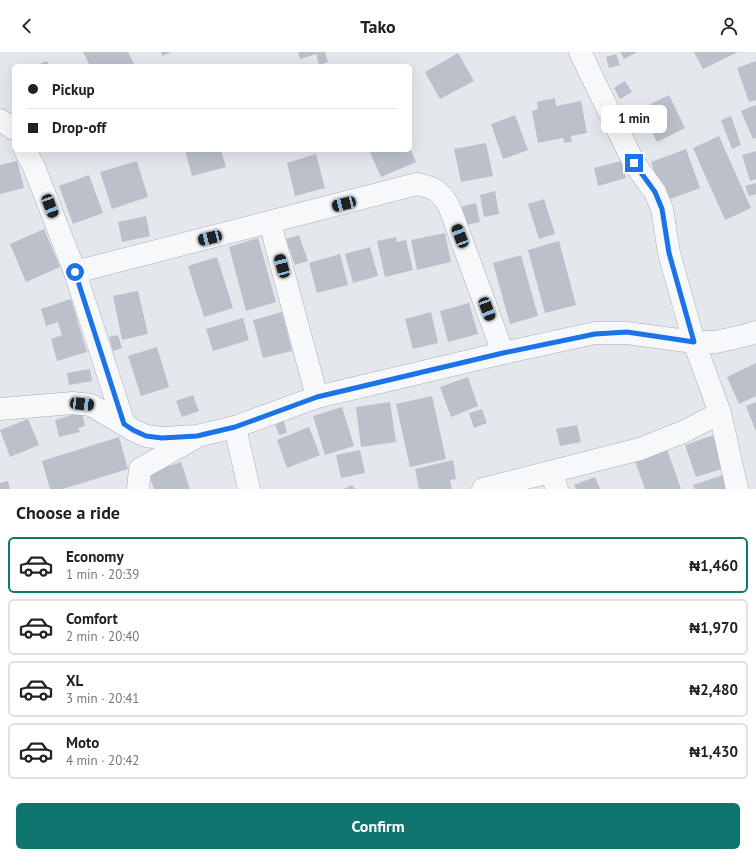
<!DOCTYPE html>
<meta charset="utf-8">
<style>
body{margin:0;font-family:"PT Sans",sans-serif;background:#f6f6f6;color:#222;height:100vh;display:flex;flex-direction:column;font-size:15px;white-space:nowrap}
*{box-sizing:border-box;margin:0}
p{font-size:13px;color:#767676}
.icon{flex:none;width:22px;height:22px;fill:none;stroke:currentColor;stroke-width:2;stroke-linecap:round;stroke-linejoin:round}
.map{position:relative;height:437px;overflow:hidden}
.side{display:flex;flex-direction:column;background:#fff;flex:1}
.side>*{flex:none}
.guide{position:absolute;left:12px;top:12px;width:400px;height:88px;border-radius:6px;box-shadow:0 4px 16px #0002;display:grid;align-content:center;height:88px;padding:0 16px;background:#fff}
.end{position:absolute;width:18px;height:18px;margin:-9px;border:5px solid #1a73e8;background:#fff;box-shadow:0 0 0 2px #fff}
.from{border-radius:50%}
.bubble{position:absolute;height:28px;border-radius:6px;background:#fff;box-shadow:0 4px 16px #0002;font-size:13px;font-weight:600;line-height:28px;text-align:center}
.car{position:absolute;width:12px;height:24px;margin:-12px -6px;border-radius:5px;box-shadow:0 0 3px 1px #0007;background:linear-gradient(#222 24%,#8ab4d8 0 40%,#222 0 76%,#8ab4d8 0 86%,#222 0)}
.guide b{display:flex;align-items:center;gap:14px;height:38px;font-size:15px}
.guide b+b{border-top:1px solid #e0e0e0}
.guide i{width:10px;height:10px;background:#222}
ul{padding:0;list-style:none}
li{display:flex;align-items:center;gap:12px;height:56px;margin:0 8px 6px;padding:0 8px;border:2px solid #e0e0e0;border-radius:6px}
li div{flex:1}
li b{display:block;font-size:15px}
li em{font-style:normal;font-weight:600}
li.selected{border-color:#0f766e}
li>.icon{width:36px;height:36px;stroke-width:1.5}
h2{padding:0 16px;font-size:18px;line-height:48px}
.button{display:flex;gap:8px;margin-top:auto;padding:8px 16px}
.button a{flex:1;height:46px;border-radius:6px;background:#0f766e;color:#fff;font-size:16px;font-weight:600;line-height:46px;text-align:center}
header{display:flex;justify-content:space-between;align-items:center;height:52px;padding:0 16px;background:#fff;font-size:18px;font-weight:600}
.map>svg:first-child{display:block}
</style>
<header><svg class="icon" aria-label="back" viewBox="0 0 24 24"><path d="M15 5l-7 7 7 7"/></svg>Tako<svg class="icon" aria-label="person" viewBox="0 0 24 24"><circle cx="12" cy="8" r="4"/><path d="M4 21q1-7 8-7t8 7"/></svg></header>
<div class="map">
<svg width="756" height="437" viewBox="0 0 756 437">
<rect width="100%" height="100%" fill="#e4e7ec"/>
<g fill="#bbc0ca">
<path d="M83,0H128L135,14H90Z"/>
<path d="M161,0H172L162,4Z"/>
<path d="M298,0H325L328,10L319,13L316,2L300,7Z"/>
<path d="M620,0H637L624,7Z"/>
<path d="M694,0H738L703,17Z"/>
<path d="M458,1L474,29L440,47L425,20Z"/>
<path d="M616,2L620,13L609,16L606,5Z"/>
<path d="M47,9L49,14H34Z"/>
<path d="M756,9V48L749,50L737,16Z"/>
<path d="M625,29L632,40L620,47L614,36Z"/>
<path d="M669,43L685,76L657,90L641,57Z"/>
<path d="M555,46L556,54L581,49L587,81L571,84L572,90L564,91L563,86L538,91L532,59L538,57L537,50Z"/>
<path d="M756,53V86L753,87L741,59Z"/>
<path d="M515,63L528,98L503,107L491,72Z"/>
<path d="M731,64L741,93L732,97L721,68Z"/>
<path d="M719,84L751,156L725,168L693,96Z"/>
<path d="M486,91L493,124L461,130L454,97Z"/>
<path d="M686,97L700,136L665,149L651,110Z"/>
<path d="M185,98H221L226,115L192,124Z"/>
<path d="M369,98H411L416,110L381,125Z"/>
<path d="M756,99V127L750,129L742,103Z"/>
<path d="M316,102L325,136L295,144L287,111Z"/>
<path d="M17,109L24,136L0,142V113Z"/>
<path d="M137,109L148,145L112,157L100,120Z"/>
<path d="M621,109L626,126L598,134L594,116Z"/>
<path d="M89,123L103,161L73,172L59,134Z"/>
<path d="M756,131V142L749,144L745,134Z"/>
<path d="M495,139L499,162L484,165L480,143Z"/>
<path d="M544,147L555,182L539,187L528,152Z"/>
<path d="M476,151L480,170L463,174L460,155Z"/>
<path d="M146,164L150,184L122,190L118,170Z"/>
<path d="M44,177L60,215L26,230L10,192Z"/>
<path d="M445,181L451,210L417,218L411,188Z"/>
<path d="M299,183L308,209L295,213L286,187Z"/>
<path d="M396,185L397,190L406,188L413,218L385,225L377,189Z"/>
<path d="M258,186L276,250L246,259L229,195Z"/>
<path d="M559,189L576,253L545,261L528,198Z"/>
<path d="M370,195L378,224L353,231L345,202Z"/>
<path d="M340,202L348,233L317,241L309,211Z"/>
<path d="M521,203L538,264L510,272L493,211Z"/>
<path d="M217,205L233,256L204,265L188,214Z"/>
<path d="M138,239L148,282L122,288L113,244Z"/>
<path d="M71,247L87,300L57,309L51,287L62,283L58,270L46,274L41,257Z"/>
<path d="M469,251L478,282L448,290L440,259Z"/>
<path d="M282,260L292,299L263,306L253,268Z"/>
<path d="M431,260L438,291L413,297L405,267Z"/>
<path d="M243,266L249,288L213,299L206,277Z"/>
<path d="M118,283L122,296L113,299L109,285Z"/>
<path d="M157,295L169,335L141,344L128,304Z"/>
<path d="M756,311V344L739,352L727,325Z"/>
<path d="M90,317L92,329L69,333L67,321Z"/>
<path d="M468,325L478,354L451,365L440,335Z"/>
<path d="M193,343L199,359L182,365L176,349Z"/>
<path d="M432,344L446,407L410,415L396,352Z"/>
<path d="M390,350L396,390L361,395L356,355Z"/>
<path d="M756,350V380L746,354Z"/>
<path d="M342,355L354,394L325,403L313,364Z"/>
<path d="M482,357L487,371L474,376L469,361Z"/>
<path d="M82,360L85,374L78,376L80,380L59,385L55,368Z"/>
<path d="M282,362L287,381L279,383L273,365Z"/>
<path d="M28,367L39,393L10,405L0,378Z"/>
<path d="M577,373L581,390L560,394L556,377Z"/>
<path d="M309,375L320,403L287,416L277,388Z"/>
<path d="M714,383L725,416L696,425L685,393Z"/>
<path d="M119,385L128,417L63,437H50L42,409Z"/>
<path d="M667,397L681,437H645L635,409Z"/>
<path d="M360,398L365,421L341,426L336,403Z"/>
<path d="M453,408L456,427L450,428L452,437H419L415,417Z"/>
<path d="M181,410L190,437H154L148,421Z"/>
<path d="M723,423L728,437H695L693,433Z"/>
<path d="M595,425L600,437H576L574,433Z"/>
<path d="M8,429L10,437H0V431Z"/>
<path d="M352,433L355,437H344Z"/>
</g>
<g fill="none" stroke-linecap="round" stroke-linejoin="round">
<g stroke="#a9aeb7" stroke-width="23">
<g id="minor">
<path d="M580,0L634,111L655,140L662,157L669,201L694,290L720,361L737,437"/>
<path d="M0,68L14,77"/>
<path d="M25,98L34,115L75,220L124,372"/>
<path d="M270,171L317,345"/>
<path d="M75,220L417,132C435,136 439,138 449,154L503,301"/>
<path d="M0,357L73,351L91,353L133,378L146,384L162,386L197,384L235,375L317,345L503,301L595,281H627L694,290H716L747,283L756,280"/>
<path d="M235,375L249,437"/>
<path d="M551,420L557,437"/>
<path d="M138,437L140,417L193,387"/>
<path d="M483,437L640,397L683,380L720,361"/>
</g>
</g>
<use href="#minor" stroke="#f7f8fa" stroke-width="22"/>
</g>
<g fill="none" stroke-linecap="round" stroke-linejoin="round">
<path stroke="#1a73e8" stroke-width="5" d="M75,220L124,372L133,378L146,384L162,386L197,384L235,375L317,345L503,301L595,282L627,280L694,290L669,201L662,157L655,140L634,111"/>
</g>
</svg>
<i class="end from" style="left:75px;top:220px"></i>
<i class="end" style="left:634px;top:111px"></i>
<div class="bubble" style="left:601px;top:53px;width:66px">1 min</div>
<i class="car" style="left:344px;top:152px;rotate:256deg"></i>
<i class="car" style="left:50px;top:154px;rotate:159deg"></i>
<i class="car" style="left:460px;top:184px;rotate:339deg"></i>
<i class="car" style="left:210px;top:186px;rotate:256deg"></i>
<i class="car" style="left:282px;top:214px;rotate:345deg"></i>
<i class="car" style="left:487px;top:257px;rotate:159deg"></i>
<i class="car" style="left:82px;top:352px;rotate:96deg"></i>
<div class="guide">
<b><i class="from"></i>Pickup</b>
<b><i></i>Drop-off</b>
</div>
</div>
<section class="side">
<h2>Choose a ride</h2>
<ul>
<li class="selected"><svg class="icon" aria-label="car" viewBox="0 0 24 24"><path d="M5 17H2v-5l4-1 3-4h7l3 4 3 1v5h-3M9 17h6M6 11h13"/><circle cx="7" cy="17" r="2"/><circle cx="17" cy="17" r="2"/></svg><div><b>Economy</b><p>1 min · 20:39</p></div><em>₦1,460</em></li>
<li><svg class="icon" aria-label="car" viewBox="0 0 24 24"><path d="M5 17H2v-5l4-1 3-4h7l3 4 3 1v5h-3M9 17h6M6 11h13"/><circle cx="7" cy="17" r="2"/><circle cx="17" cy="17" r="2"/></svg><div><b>Comfort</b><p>2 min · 20:40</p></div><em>₦1,970</em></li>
<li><svg class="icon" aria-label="car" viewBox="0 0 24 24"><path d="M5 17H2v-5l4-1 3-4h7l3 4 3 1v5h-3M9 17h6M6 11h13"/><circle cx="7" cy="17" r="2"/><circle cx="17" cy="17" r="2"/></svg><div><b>XL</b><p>3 min · 20:41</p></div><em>₦2,480</em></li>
<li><svg class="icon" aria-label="car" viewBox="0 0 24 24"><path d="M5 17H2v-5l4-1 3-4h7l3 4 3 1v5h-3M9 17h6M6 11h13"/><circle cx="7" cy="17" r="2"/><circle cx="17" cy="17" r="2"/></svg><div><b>Moto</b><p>4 min · 20:42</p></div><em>₦1,430</em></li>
</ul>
<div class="button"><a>Confirm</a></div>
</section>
